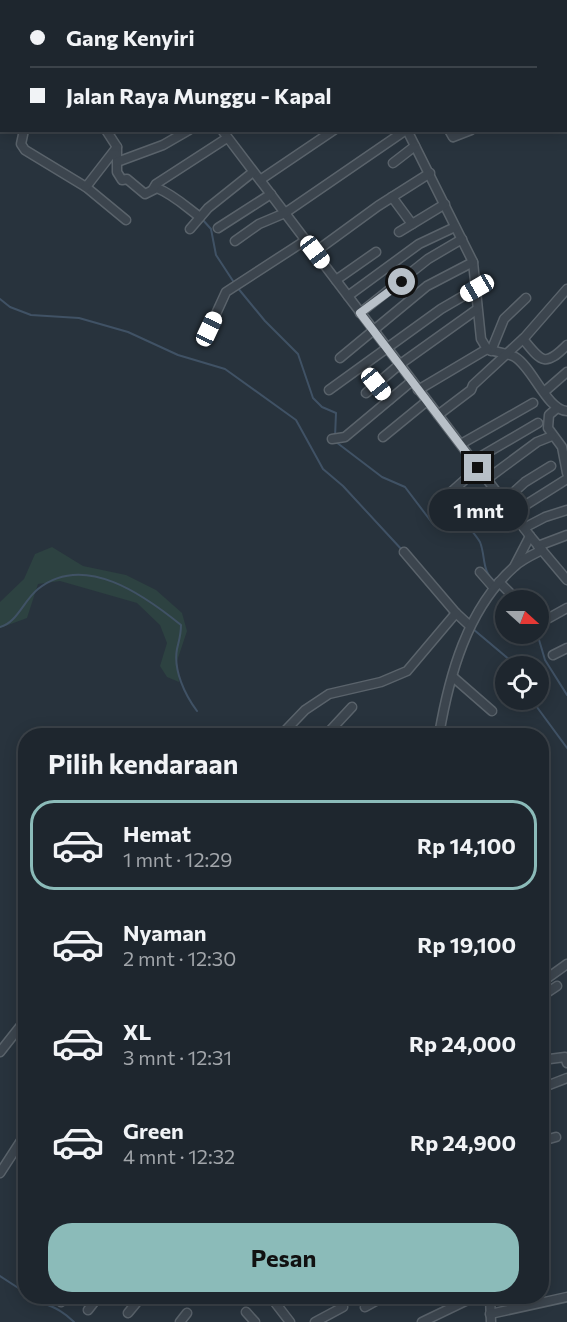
<!DOCTYPE html>
<html lang="id">
<meta charset="utf-8">
<style>
body{margin:0;font-family:Commissioner,sans-serif;background:#262e36;color:#f1f3f6;height:100vh;display:flex;flex-direction:column;font-size:22px;white-space:nowrap}
*{box-sizing:border-box;margin:0}
p{font-size:20px;color:#a1a5aa}
.icon{flex:none;width:33px;height:33px;fill:none;stroke:currentColor;stroke-width:2;stroke-linecap:round;stroke-linejoin:round}
.map{position:relative;flex:1;overflow:hidden}
.details{position:absolute;left:18px;top:728px;width:531px;height:576px;display:flex;flex-direction:column;background:#1e262e;border-radius:24px;box-shadow:0 3px 15px #0003,0 0 0 2px #3c434a}
.details>*{flex:none}
.guide{position:absolute;left:0px;top:0px;width:567px;height:132px;box-shadow:0 3px 15px #0003,0 0 0 2px #3c434a;display:grid;align-content:center;height:132px;padding:0 30px;background:#1e262e}
.needle{width:39px;rotate:111deg}
.tools{position:absolute;left:495px;top:590px;display:grid;gap:12px}
.tools a{display:grid;place-items:center;width:54px;height:54px;border-radius:50%;background:#1e262e;box-shadow:0 3px 15px #0003,0 0 0 2px #3c434a;font-size:30px}
.end{position:absolute;width:27px;height:27px;margin:-14px;border:8px solid #b8c0c8;background:#111;box-shadow:0 0 0 3px #111}
.from{border-radius:50%}
.bubble{position:absolute;height:42px;border-radius:21px;background:#1e262e;box-shadow:0 3px 15px #0003,0 0 0 2px #3c434a;font-size:20px;font-weight:700;line-height:42px;text-align:center}
.car{position:absolute;width:18px;height:36px;margin:-18px -9px;border-radius:8px;box-shadow:0 0 4px 2px #0007;background:linear-gradient(#fff 24%,#345 0 40%,#fff 0 76%,#345 0 86%,#fff 0)}
.guide b{display:flex;align-items:center;gap:21px;height:57px;font-size:22px}
.guide b+b{border-top:2px solid #3c434a}
.guide i{width:15px;height:15px;background:#f1f3f6}
ul{padding:0;list-style:none}
li{display:flex;align-items:center;gap:18px;height:90px;margin:0 12px 9px;padding:0 18px;border:3px solid transparent;border-radius:24px}
li div{flex:1}
li b{display:block;font-size:22px}
li em{font-style:normal;font-weight:700}
li.selected{border-color:#8bbbb9}
li>.icon{width:54px;height:54px;stroke-width:1.5}
h2{padding:0 30px;font-size:27px;line-height:72px}
.action{display:flex;gap:12px;margin-top:auto;padding:12px 30px}
.action a{flex:1;height:69px;border-radius:24px;background:#8bbbb9;color:#111;font-size:24px;font-weight:700;line-height:69px;text-align:center}
.map>svg:first-child{display:block}
</style>
<div class="map">
<svg width="567" height="1322" viewBox="0 0 567 1322">
<rect width="100%" height="100%" fill="#28333d"/>
<path fill="#2d4241" d="M52,547L83,566L126,575L156,590L182,613L187,631L177,661L179,682L167,677L160,666L167,643L160,625L137,603L60,581L38,584L27,618L0,628V602L24,579L35,554Z"/>
<g fill="none" stroke-linecap="round" stroke-linejoin="round">
<g stroke="#405265" stroke-width="2">
<path d="M202,219L211,229L216,255L235,284"/>
<path d="M237,287L265,321L298,354L313,398L322,407L336,413L335,437"/>
<path d="M0,299L10,307L31,315L79,318L128,332L178,355L225,369L296,420L323,469L343,486L403,551"/>
<path d="M336,442L382,477L405,487L433,524L444,530L468,526C472,531 477,537 480,542C486,557 481,572 496,582"/>
<path d="M0,627C17,623 24,600 38,589C84,552 144,595 181,625C181,635 179,640 177,649C173,670 185,695 197,711"/>
<path d="M473,629L517,666"/>
<path d="M537,633L545,660L567,695"/>
<path d="M531,699L567,748"/>
<path d="M0,1276L26,1293"/>
<path d="M30,1296C49,1308 57,1305 74,1322"/>
</g>
<g stroke="#5a636b" stroke-width="11">
<g id="minor">
<path d="M321,0L322,2"/>
<path d="M399,0L400,2"/>
<path d="M467,0V2"/>
<path d="M53,2L54,0"/>
<path d="M117,2L120,0"/>
<path d="M179,2L181,0"/>
<path d="M260,2L261,0"/>
<path d="M293,2L295,0"/>
<path d="M380,2L382,0"/>
<path d="M418,2L421,0"/>
<path d="M0,14H2"/>
<path d="M0,77L2,75"/>
<path d="M24,130L21,144L25,150L86,187L126,220"/>
<path d="M106,130L117,147V172L122,180L127,179L145,194L157,188C174,195 185,206 200,217"/>
<path d="M222,130L530,536L567,580"/>
<path d="M407,130L473,262L481,339L487,349C495,352 508,353 515,357C533,368 547,410 567,411"/>
<path d="M449,130L453,137L471,130"/>
<path d="M117,162L163,145L189,130"/>
<path d="M393,163L415,146"/>
<path d="M260,180L334,130"/>
<path d="M86,187L117,147"/>
<path d="M153,189L156,184L227,138"/>
<path d="M392,197L412,224"/>
<path d="M218,228L271,194"/>
<path d="M190,229L208,208L253,172"/>
<path d="M399,232L445,204"/>
<path d="M235,241L259,224L285,213L406,130"/>
<path d="M315,252L378,206L430,173"/>
<path d="M336,280L376,252"/>
<path d="M348,296L419,244L455,227"/>
<path d="M360,313L428,259L462,239"/>
<path d="M209,329L226,292L306,240"/>
<path d="M523,339C541,361 544,368 567,345"/>
<path d="M491,351L504,319L526,298"/>
<path d="M340,358L427,286L473,262"/>
<path d="M376,384L389,400"/>
<path d="M329,390L441,309L477,288"/>
<path d="M418,390L487,349"/>
<path d="M544,392L567,372"/>
<path d="M366,393L399,365L476,310"/>
<path d="M557,408L549,415L548,428L562,447L567,473"/>
<path d="M438,415L471,390L473,385L525,337L567,289"/>
<path d="M383,437L427,401"/>
<path d="M332,439L345,437L412,381"/>
<path d="M461,444L533,403"/>
<path d="M473,461L538,423"/>
<path d="M487,479L537,442L552,436"/>
<path d="M441,501L478,468"/>
<path d="M504,501L525,482L551,466"/>
<path d="M513,513L567,479"/>
<path d="M524,528L545,517L567,510"/>
<path d="M538,546L567,535"/>
<path d="M404,552L456,613L470,626"/>
<path d="M515,565L530,536"/>
<path d="M480,572L494,588"/>
<path d="M499,582L517,600"/>
<path d="M538,616L549,618L567,608"/>
<path d="M553,655L567,648"/>
<path d="M453,677L492,711"/>
<path d="M281,735L305,710L329,694L381,682L407,671L456,613"/>
<path d="M326,735L352,707"/>
<path d="M439,735C449,676 467,609 514,567C521,560 532,555 542,550"/>
<path d="M542,982L567,964"/>
<path d="M542,996L557,986"/>
<path d="M0,1052L26,1019"/>
<path d="M542,1060L565,1057L567,1063"/>
<path d="M544,1140V1087L567,1078"/>
<path d="M542,1141L556,1137"/>
<path d="M0,1173L26,1133"/>
<path d="M270,1296L290,1322"/>
<path d="M490,1296L491,1322"/>
<path d="M61,1302L65,1296"/>
<path d="M365,1307L385,1296"/>
<path d="M88,1310L99,1296"/>
<path d="M246,1312L255,1322"/>
<path d="M128,1313L142,1296"/>
<path d="M490,1314L567,1297"/>
<path d="M180,1322L187,1313"/>
<path d="M315,1322L343,1307"/>
<path d="M422,1322L476,1296"/>
</g>
</g>
<use href="#minor" stroke="#3c454e" stroke-width="8"/>
</g>
<g fill="none" stroke-linecap="round" stroke-linejoin="round">
<path stroke="#b8c0c8" stroke-width="8" d="M402,282L360,313L478,468"/>
</g>
</svg>
<div class="tools">
<a><svg class="needle" viewBox="-14 -14 28 28"><path d="M0-13l5 13h-10z" fill="#e53935"/><path d="M0 13l5-13h-10z" fill="#a1a5aa"/></svg></a>
<a><svg class="icon" aria-label="locate" viewBox="0 0 24 24"><circle cx="12" cy="12" r="6"/><path d="M12 2v4M12 18v4M2 12h4M18 12h4"/></svg></a>
</div>
<i class="end from" style="left:402px;top:282px"></i>
<i class="end" style="left:478px;top:468px"></i>
<div class="bubble" style="left:429px;top:489px;width:99px">1 mnt</div>
<i class="car" style="left:315px;top:252px;rotate:143deg"></i>
<i class="car" style="left:477px;top:288px;rotate:240deg"></i>
<i class="car" style="left:209px;top:329px;rotate:25deg"></i>
<i class="car" style="left:376px;top:384px;rotate:141deg"></i>
<div class="guide">
<b><i class="from"></i>Gang Kenyiri</b>
<b><i></i>Jalan Raya Munggu - Kapal</b>
</div>
<section class="details">
<h2>Pilih kendaraan</h2>
<ul>
<li class="selected"><svg class="icon" aria-label="car" viewBox="0 0 24 24"><path d="M5 17H2v-5l4-1 3-4h7l3 4 3 1v5h-3M9 17h6M6 11h13"/><circle cx="7" cy="17" r="2"/><circle cx="17" cy="17" r="2"/></svg><div><b>Hemat</b><p>1 mnt · 12:29</p></div><em>Rp 14,100</em></li>
<li><svg class="icon" aria-label="car" viewBox="0 0 24 24"><path d="M5 17H2v-5l4-1 3-4h7l3 4 3 1v5h-3M9 17h6M6 11h13"/><circle cx="7" cy="17" r="2"/><circle cx="17" cy="17" r="2"/></svg><div><b>Nyaman</b><p>2 mnt · 12:30</p></div><em>Rp 19,100</em></li>
<li><svg class="icon" aria-label="car" viewBox="0 0 24 24"><path d="M5 17H2v-5l4-1 3-4h7l3 4 3 1v5h-3M9 17h6M6 11h13"/><circle cx="7" cy="17" r="2"/><circle cx="17" cy="17" r="2"/></svg><div><b>XL</b><p>3 mnt · 12:31</p></div><em>Rp 24,000</em></li>
<li><svg class="icon" aria-label="car" viewBox="0 0 24 24"><path d="M5 17H2v-5l4-1 3-4h7l3 4 3 1v5h-3M9 17h6M6 11h13"/><circle cx="7" cy="17" r="2"/><circle cx="17" cy="17" r="2"/></svg><div><b>Green</b><p>4 mnt · 12:32</p></div><em>Rp 24,900</em></li>
</ul>
<div class="action"><a>Pesan</a></div>
</section>
</div>
